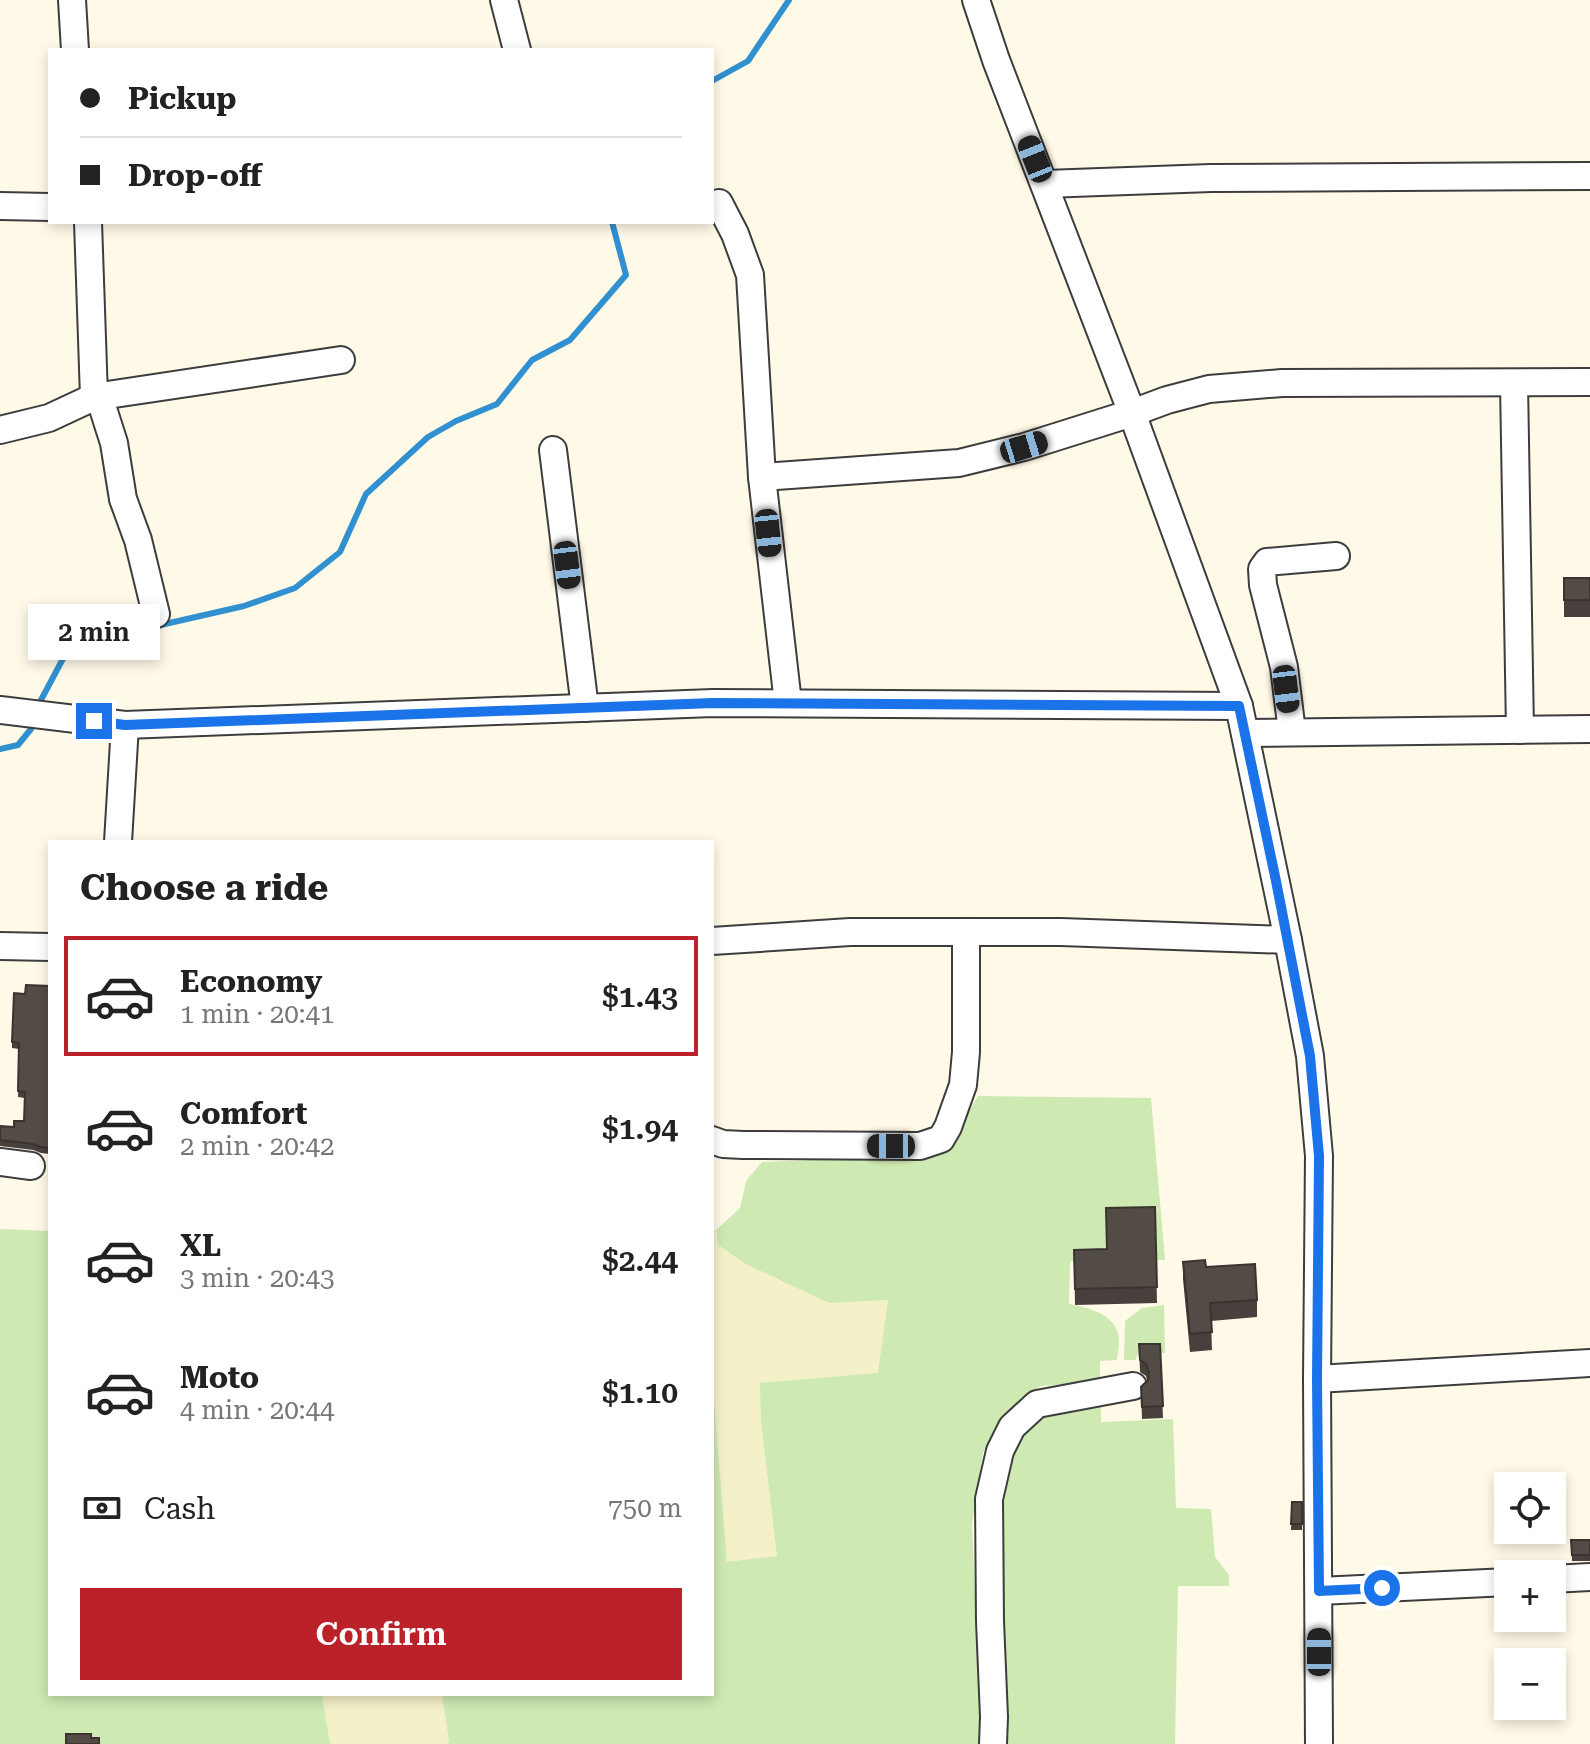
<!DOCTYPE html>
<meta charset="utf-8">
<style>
body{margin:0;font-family:"Roboto Serif",serif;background:#f6f6f6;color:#222;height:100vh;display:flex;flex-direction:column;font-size:30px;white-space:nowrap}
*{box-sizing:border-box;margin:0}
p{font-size:26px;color:#767676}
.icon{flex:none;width:44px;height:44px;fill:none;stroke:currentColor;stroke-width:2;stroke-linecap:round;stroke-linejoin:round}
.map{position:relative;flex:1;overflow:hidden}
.details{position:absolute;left:48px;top:840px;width:666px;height:856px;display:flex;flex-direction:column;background:#fff;border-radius:0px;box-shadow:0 4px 12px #0003}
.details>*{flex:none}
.top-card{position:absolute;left:48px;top:48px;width:666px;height:176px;border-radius:0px;box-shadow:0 4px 12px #0003;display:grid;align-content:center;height:176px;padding:0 32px;background:#fff}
.controls{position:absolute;left:1494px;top:1472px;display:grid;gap:16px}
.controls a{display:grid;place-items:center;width:72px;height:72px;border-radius:0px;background:#fff;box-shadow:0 4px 12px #0003;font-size:40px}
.end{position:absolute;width:36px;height:36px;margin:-18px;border:10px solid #1a73e8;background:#fff;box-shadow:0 0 0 4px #fff}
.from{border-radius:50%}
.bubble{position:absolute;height:56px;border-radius:0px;background:#fff;box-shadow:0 4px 12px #0003;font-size:26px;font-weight:600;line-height:56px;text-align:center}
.car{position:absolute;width:24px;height:48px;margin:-24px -12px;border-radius:10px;box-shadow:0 0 6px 2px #0007;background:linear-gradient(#222 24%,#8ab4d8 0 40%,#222 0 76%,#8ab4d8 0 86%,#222 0)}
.top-card b{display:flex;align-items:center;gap:28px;height:76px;font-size:30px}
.top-card b+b{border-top:2px solid #e0e0e0}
.top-card i{width:20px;height:20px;background:#222}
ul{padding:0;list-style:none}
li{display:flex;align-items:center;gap:24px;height:120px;margin:0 16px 12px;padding:0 16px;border:4px solid transparent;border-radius:0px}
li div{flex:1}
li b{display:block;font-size:30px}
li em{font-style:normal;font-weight:600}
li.on{border-color:#bb2129}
li>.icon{width:72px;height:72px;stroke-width:1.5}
h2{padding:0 32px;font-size:36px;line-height:96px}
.pay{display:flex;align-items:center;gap:20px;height:88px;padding:0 32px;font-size:30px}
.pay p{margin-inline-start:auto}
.cta{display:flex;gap:16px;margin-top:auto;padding:16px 32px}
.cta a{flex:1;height:92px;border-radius:0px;background:#bb2129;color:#fff;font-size:32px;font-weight:600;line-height:92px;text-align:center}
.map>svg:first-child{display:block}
</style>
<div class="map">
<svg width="1590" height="1744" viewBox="0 0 1590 1744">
<rect width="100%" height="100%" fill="#fffae7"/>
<g fill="#f4f0c8">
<path d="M712,1230H716L718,1245L829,1303L888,1300L879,1373L761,1422L777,1556L727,1563L712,1375Z"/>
<path d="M322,1694H442L449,1742L447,1744H330Z"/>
</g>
<g fill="#cee9b1">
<path d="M978,1096L1151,1098L1165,1260L1070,1261L1069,1304C1088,1308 1111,1312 1118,1333C1120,1341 1118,1352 1117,1360L1100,1361V1382L1040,1386L1015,1406L983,1452L972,1524L979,1681L980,1744H447L449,1741L442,1694H712V1375L727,1562L777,1556L761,1422L760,1383L878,1373L888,1300L829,1303L746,1264L718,1245L716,1230L740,1208L746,1181L762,1162L904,1157L952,1139Z"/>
<path d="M0,1229L50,1231V1694H322L330,1744H0Z"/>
<path d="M1164,1305L1165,1353L1137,1355L1136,1360H1124L1125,1321L1142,1308Z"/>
<path d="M1101,1404V1422L1173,1419L1176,1508L1211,1509L1215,1557L1229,1575V1586H1178L1175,1744H996L1001,1460L1030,1417Z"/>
</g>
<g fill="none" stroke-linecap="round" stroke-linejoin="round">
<g stroke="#3190cf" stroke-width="6">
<path d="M712,81L748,61L789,0"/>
<path d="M41,700L66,653L165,624L244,606L295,588L340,552L366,494L428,437L456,421L497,404L532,360L570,340L626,275L612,222"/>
<path d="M0,749L18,745L31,729"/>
</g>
<g stroke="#3d3d3d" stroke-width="30">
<g id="minor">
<path d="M72,0L75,50"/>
<path d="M504,0L517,50"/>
<path d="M976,0L996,60L1132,413L1239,706L1288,940L1310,1056L1319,1156L1317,1379L1319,1744"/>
<path d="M1045,184L1211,178L1590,176"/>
<path d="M719,203L735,234L750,275L762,477L788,703"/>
<path d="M0,206L50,207"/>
<path d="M88,222L94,397"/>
<path d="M1514,383L1520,730"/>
<path d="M99,396L114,443L123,499L138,540L156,614"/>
<path d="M0,430L49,418L94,397L341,360"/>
<path d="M553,450L585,708"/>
<path d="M762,477L959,463L1024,447L1132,413L1167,400L1209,389L1282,383L1590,382"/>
<path d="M0,710L125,725L713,703L1239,706"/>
<path d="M1292,732L1284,667L1263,585L1262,569L1267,562L1336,556"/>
<path d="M1245,733L1590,729"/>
<path d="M118,842L125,725"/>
<path d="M712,941L850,932H1061L1288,940"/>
<path d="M0,946L50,947"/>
<path d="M712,1140L723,1144L743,1145L920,1146L941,1139L948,1127L963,1085L966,1052V932"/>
<path d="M0,1162L31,1166"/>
<path d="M1317,1379L1590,1363"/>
<path d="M1552,1579L1590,1577"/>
<path d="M1319,1591L1508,1582"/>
<path d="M993,1744L994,1717L990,1621L989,1499L1000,1451L1012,1427L1037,1404L1133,1386"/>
</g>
</g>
<use href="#minor" stroke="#fff" stroke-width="26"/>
</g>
<g fill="#47403c">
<rect x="1564" y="578" width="26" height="39"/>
<path d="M50,986V1154L41,1153L33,1150L0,1146V1126L14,1127L24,1121L25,1098L18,1097L19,1049L12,1048V1042L25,994Z"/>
<path d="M1155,1207L1157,1303L1075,1305L1074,1250L1107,1249Z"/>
<path d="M1183,1262L1206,1267L1257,1300V1317L1211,1321L1212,1350L1190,1352L1183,1279Z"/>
<path d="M1139,1344H1160L1163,1418L1142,1419L1141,1387L1147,1380L1146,1376L1140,1372Z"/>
<path d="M1292,1502H1302V1530H1291Z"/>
<path d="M1571,1540H1590V1561H1572Z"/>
</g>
<g fill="#534b46" stroke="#3a3431" stroke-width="2">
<rect x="1564" y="578" width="26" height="22"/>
<path d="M26,985L50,986V1148L41,1147L33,1144L0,1140V1126L14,1127V1121H24L25,1092L18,1091L19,1043L12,1042L14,993L25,994Z"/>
<path d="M1155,1207L1157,1287L1075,1289L1074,1250L1107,1249L1106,1208Z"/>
<path d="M1205,1260L1206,1267L1255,1264L1257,1300L1210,1303L1212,1332L1190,1334L1183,1262Z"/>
<path d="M1139,1344H1160L1163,1406L1142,1407L1141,1387L1148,1380L1149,1372L1146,1364L1140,1360Z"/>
<path d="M1292,1502H1302V1524H1291Z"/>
<path d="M1571,1540H1590V1555H1572Z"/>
<path d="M66,1734H91V1738H99V1744H66Z"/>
</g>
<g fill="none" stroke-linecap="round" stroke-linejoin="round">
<path stroke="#1a73e8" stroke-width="10" d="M94,721L125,725L713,703L1239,706L1276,881L1310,1056L1319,1156L1317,1379L1319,1591L1382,1588"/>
</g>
</svg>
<div class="controls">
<a><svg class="icon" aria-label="locate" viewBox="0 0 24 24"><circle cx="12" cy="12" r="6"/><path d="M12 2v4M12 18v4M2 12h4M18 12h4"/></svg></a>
<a>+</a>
<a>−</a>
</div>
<i class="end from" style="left:1382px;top:1588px"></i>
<i class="end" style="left:94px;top:721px"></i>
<div class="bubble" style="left:28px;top:604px;width:132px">2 min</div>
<i class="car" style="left:1035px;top:159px;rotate:338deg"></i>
<i class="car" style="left:1024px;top:447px;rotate:73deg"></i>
<i class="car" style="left:768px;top:533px;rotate:174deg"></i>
<i class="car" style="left:567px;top:565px;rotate:173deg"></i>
<i class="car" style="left:1286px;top:689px;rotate:173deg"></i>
<i class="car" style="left:891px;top:1146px;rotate:270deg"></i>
<i class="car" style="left:1319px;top:1652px;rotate:0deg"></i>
<div class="top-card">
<b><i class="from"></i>Pickup</b>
<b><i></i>Drop-off</b>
</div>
<section class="details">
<h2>Choose a ride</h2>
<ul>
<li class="on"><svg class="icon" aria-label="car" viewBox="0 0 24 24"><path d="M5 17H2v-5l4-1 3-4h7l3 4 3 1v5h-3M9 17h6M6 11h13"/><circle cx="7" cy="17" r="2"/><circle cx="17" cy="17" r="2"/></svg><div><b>Economy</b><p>1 min · 20:41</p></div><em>$1.43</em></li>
<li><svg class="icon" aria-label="car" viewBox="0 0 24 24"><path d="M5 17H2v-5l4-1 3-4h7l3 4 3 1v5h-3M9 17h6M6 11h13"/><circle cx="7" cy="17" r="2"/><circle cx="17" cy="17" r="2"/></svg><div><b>Comfort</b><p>2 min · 20:42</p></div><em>$1.94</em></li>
<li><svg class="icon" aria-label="car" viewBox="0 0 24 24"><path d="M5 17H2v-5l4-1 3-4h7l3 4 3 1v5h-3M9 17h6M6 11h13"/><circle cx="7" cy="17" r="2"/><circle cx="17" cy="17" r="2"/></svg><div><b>XL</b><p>3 min · 20:43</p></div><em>$2.44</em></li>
<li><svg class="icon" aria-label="car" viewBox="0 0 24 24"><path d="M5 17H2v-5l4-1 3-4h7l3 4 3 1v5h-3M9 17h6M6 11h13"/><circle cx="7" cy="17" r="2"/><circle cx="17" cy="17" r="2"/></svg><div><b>Moto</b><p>4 min · 20:44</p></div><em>$1.10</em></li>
</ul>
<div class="pay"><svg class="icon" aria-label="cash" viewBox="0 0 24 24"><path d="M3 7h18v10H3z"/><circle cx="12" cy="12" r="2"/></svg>Cash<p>750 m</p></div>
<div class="cta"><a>Confirm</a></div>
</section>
</div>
